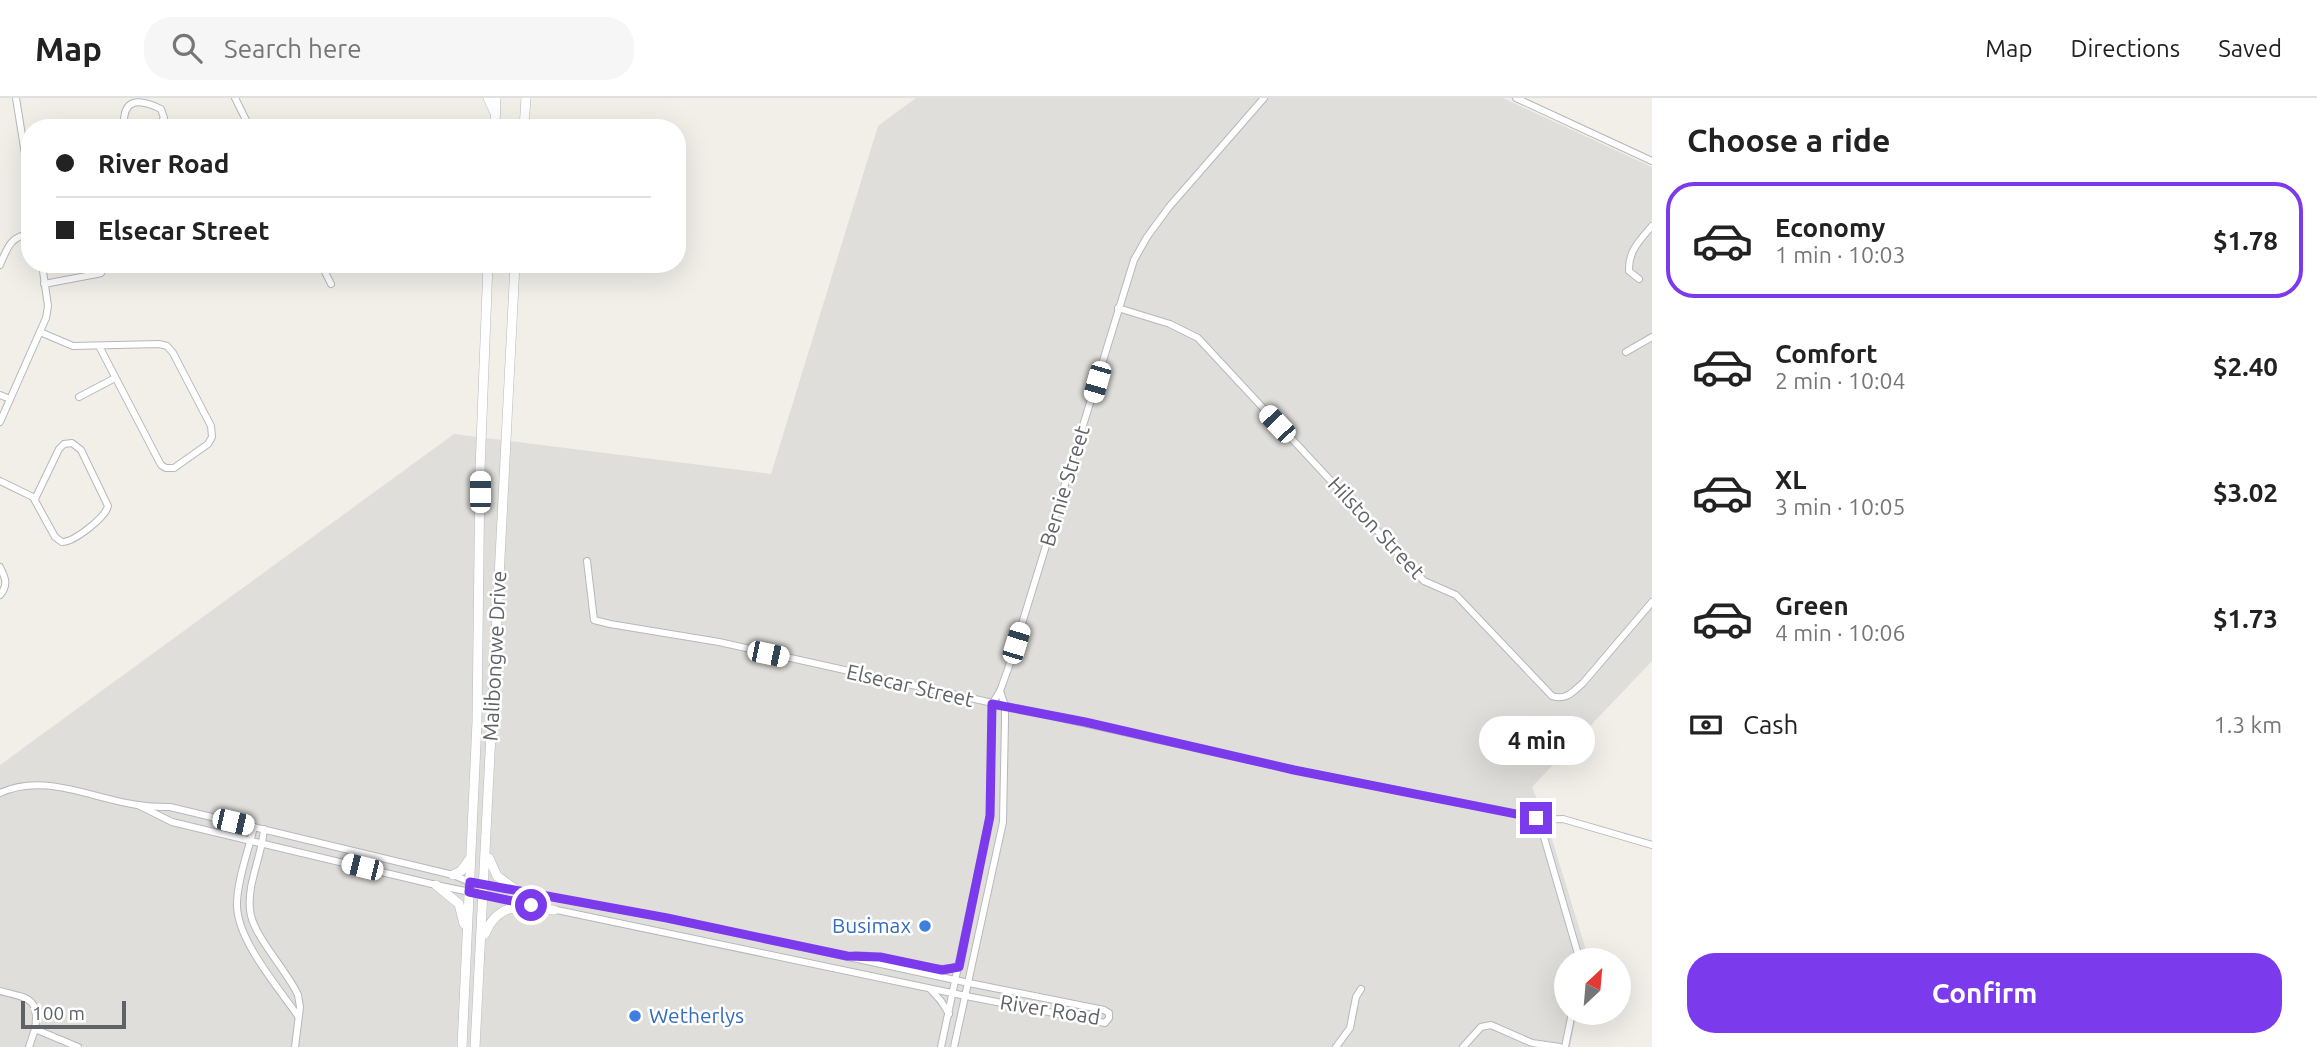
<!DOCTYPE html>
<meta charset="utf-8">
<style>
body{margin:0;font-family:Ubuntu,sans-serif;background:#f6f6f6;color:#222;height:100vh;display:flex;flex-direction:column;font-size:26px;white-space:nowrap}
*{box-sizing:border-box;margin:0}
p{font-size:23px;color:#767676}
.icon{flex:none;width:38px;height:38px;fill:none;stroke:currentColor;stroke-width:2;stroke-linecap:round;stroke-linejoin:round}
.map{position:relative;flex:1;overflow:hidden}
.sheet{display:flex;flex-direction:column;background:#fff;width:665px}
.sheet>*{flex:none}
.top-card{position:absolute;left:21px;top:21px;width:665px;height:154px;border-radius:28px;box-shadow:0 7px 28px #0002;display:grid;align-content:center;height:154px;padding:0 35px;background:#fff}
.needle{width:46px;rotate:26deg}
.buttons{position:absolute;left:1554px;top:850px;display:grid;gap:14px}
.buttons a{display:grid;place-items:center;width:77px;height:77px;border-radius:50%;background:#fff;box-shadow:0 7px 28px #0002;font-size:35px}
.scale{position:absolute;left:21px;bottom:18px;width:105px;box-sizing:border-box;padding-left:7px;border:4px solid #5f6368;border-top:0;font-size:19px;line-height:24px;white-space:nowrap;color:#5f6368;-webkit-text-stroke:5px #fff;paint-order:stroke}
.end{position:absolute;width:32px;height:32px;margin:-16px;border:9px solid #7c3aed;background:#fff;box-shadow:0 0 0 4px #fff}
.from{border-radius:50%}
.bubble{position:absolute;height:49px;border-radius:24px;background:#fff;box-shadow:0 7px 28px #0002;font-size:23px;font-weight:700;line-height:49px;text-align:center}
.car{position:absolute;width:21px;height:42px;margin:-21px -10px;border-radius:9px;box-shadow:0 0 5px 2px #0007;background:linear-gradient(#fff 24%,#345 0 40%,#fff 0 76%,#345 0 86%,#fff 0)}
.top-card b{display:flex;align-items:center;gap:24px;height:66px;font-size:26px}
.top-card b+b{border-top:2px solid #e0e0e0}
.top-card i{width:18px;height:18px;background:#222}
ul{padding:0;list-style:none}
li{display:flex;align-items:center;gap:21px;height:116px;margin:0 14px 10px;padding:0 21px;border:4px solid transparent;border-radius:28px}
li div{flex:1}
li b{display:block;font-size:26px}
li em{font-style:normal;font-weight:700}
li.current{border-color:#7c3aed}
li>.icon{width:63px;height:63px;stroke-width:1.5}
h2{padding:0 35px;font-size:32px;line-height:84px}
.pay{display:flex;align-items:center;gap:18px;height:77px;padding:0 35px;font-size:26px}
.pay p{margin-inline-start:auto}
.cta{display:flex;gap:14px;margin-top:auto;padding:14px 35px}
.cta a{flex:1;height:80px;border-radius:28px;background:#7c3aed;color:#fff;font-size:28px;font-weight:700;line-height:80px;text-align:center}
header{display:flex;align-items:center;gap:42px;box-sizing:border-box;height:98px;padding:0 35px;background:#fff;border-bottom:2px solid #e0e0e0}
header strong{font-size:33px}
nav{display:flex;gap:38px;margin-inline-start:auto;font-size:24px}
.search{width:490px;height:63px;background:#f6f6f6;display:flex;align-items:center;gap:18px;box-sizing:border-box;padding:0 24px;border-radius:28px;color:#767676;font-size:26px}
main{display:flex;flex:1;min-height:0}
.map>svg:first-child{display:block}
</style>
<header>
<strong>Map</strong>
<div class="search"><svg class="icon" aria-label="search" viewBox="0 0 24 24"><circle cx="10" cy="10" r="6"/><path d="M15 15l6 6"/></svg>Search here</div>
<nav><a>Map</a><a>Directions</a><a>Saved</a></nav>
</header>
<main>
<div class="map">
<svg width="1652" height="949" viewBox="0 0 1652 949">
<rect width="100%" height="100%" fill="#f1efe8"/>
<path fill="#e0deda" d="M916,0H1503L1652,69V563L1532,689L1547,725L1589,862L1566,863V915H1577L1570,949H0V667L454,336L771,376L878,28Z"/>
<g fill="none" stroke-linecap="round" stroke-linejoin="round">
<g stroke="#b5b8bc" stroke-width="8">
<g id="minor">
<path d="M16,0L30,87"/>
<path d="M235,0L250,30"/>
<path d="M1516,0L1652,63"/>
<path d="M63,30H80"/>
<path d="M124,30C122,0 138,0 161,11L164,20L158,30"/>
<path d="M321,166L331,186"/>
<path d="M0,167C7,151 10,138 30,136"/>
<path d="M1639,181L1629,173C1628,153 1640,142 1652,128"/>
<path d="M44,186L97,176L101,175L106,166"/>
<path d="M1118,210L1170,226L1198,240L1424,483L1456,497L1552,598C1566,603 1574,593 1583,585L1652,504"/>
<path d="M40,234L73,248L159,246L167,248L173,255L211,328L212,339L208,346L174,370H166L161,367L99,248"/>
<path d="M1626,254L1652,239"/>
<path d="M0,297L10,301"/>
<path d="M79,299L115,280"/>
<path d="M0,324L46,220L48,208L42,166"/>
<path d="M0,383L33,399L55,439L62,444C74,444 105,420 108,408L81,352L72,345L64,346L59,351L35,401"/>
<path d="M587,463L594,522L610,526L719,544L1294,672L1530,718L1539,722L1563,721L1652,747"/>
<path d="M0,469C5,479 9,487 0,497"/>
<path d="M0,695C44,674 93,701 138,707C148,709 160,709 170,709L453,777L470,784L667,820L969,885L1104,912L1109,915V920L1105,925L966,898L552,811"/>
<path d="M138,707L172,724L436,787L528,806"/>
<path d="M1539,722L1580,863"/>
<path d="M254,729C248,754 238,779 237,804C235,840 278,889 298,918"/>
<path d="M264,731C262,758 247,785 250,812C252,837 287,872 298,897L300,909L295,949"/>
<path d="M856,857C891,857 925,877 959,869"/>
<path d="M931,892L941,903L949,916"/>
<path d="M0,893C27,900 40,899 35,931L78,949"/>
<path d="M29,949L35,931"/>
<path d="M941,949L990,718L992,606L1000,593L1008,571L1134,162L1147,139L1169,109L1264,0"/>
<path d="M954,949L1003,724L1005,622V608L1000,593"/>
<path d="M1336,949L1350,930L1356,899L1361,891"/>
<path d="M1463,949L1481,929L1491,927L1532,945L1560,949"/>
<path d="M1565,949L1572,915"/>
</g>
</g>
<g stroke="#b6babf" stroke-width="10">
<g id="secondary">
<path d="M488,0L495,15"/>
<path d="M495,30L496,0"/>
<path d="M524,30L526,0"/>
<path d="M489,760L497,778L519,794"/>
<path d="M453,777L461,773L469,762"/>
<path d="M436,787L459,806L464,826"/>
<path d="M485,836C499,802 522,809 554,812"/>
<path d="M462,949L477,624L480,371L488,166"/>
<path d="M475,949L515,166"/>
</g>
</g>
<use href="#minor" stroke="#fff" stroke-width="6"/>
<use href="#secondary" stroke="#fff" stroke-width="9"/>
</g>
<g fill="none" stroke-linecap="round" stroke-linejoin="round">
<path stroke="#7c3aed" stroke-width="9" d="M531,807L469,794L470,784L667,820L847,858L880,859L942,872L959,869L990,718L992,606L1085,624L1294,672L1536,720"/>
</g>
<g fill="#3f7fe0" stroke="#fff" stroke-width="2.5">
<circle cx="925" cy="828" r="7"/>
<circle cx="635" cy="918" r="7"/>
</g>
<g text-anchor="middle" stroke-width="5" stroke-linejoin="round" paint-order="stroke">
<g font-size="21" fill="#5f6368" stroke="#fff">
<text transform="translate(1065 388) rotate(-73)" y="7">Bernie Street</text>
<text transform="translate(1376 430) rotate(47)" y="7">Hilston Street</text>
<text transform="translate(495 558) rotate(-87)" y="7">Malibongwe Drive</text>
<text transform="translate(910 588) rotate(13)" y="7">Elsecar Street</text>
<text transform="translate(1050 912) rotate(9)" y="7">River Road</text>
</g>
<g font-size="21" fill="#366cbe" stroke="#fff" text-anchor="end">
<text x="911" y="835">Busimax</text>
<text x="649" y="925" text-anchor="start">Wetherlys</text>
</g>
</g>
</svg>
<div class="buttons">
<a><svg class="needle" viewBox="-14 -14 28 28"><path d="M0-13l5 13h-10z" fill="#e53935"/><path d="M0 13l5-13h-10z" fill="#767676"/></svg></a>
</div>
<div class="scale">100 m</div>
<i class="end from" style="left:531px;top:807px"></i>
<i class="end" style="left:1536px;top:720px"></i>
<div class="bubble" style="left:1479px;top:618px;width:116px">4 min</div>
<i class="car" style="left:1097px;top:284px;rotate:196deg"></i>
<i class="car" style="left:1277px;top:326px;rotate:317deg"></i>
<i class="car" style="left:480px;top:394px;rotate:0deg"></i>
<i class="car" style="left:1016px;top:545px;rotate:17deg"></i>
<i class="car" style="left:768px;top:556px;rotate:102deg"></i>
<i class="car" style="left:233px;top:724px;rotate:103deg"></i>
<i class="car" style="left:362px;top:769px;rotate:284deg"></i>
<div class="top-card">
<b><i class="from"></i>River Road</b>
<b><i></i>Elsecar Street</b>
</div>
</div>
<section class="sheet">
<h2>Choose a ride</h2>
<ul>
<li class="current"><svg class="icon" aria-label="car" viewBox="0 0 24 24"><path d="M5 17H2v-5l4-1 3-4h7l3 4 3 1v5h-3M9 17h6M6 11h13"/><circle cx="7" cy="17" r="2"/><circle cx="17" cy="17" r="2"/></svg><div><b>Economy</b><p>1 min · 10:03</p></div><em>$1.78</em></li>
<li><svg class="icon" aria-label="car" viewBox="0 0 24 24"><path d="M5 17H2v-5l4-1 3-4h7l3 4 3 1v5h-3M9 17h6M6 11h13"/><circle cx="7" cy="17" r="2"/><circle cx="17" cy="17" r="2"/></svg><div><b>Comfort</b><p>2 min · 10:04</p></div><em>$2.40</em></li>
<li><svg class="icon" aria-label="car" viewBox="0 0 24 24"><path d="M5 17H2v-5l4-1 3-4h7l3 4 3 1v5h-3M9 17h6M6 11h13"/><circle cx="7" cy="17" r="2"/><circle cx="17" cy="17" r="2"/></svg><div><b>XL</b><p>3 min · 10:05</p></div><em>$3.02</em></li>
<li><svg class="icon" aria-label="car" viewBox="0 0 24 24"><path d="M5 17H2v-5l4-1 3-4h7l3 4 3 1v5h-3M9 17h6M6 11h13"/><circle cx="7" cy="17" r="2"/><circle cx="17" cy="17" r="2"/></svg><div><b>Green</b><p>4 min · 10:06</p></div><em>$1.73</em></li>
</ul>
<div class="pay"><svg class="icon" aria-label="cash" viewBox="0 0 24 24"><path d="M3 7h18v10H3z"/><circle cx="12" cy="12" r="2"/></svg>Cash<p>1.3 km</p></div>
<div class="cta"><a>Confirm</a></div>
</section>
</main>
